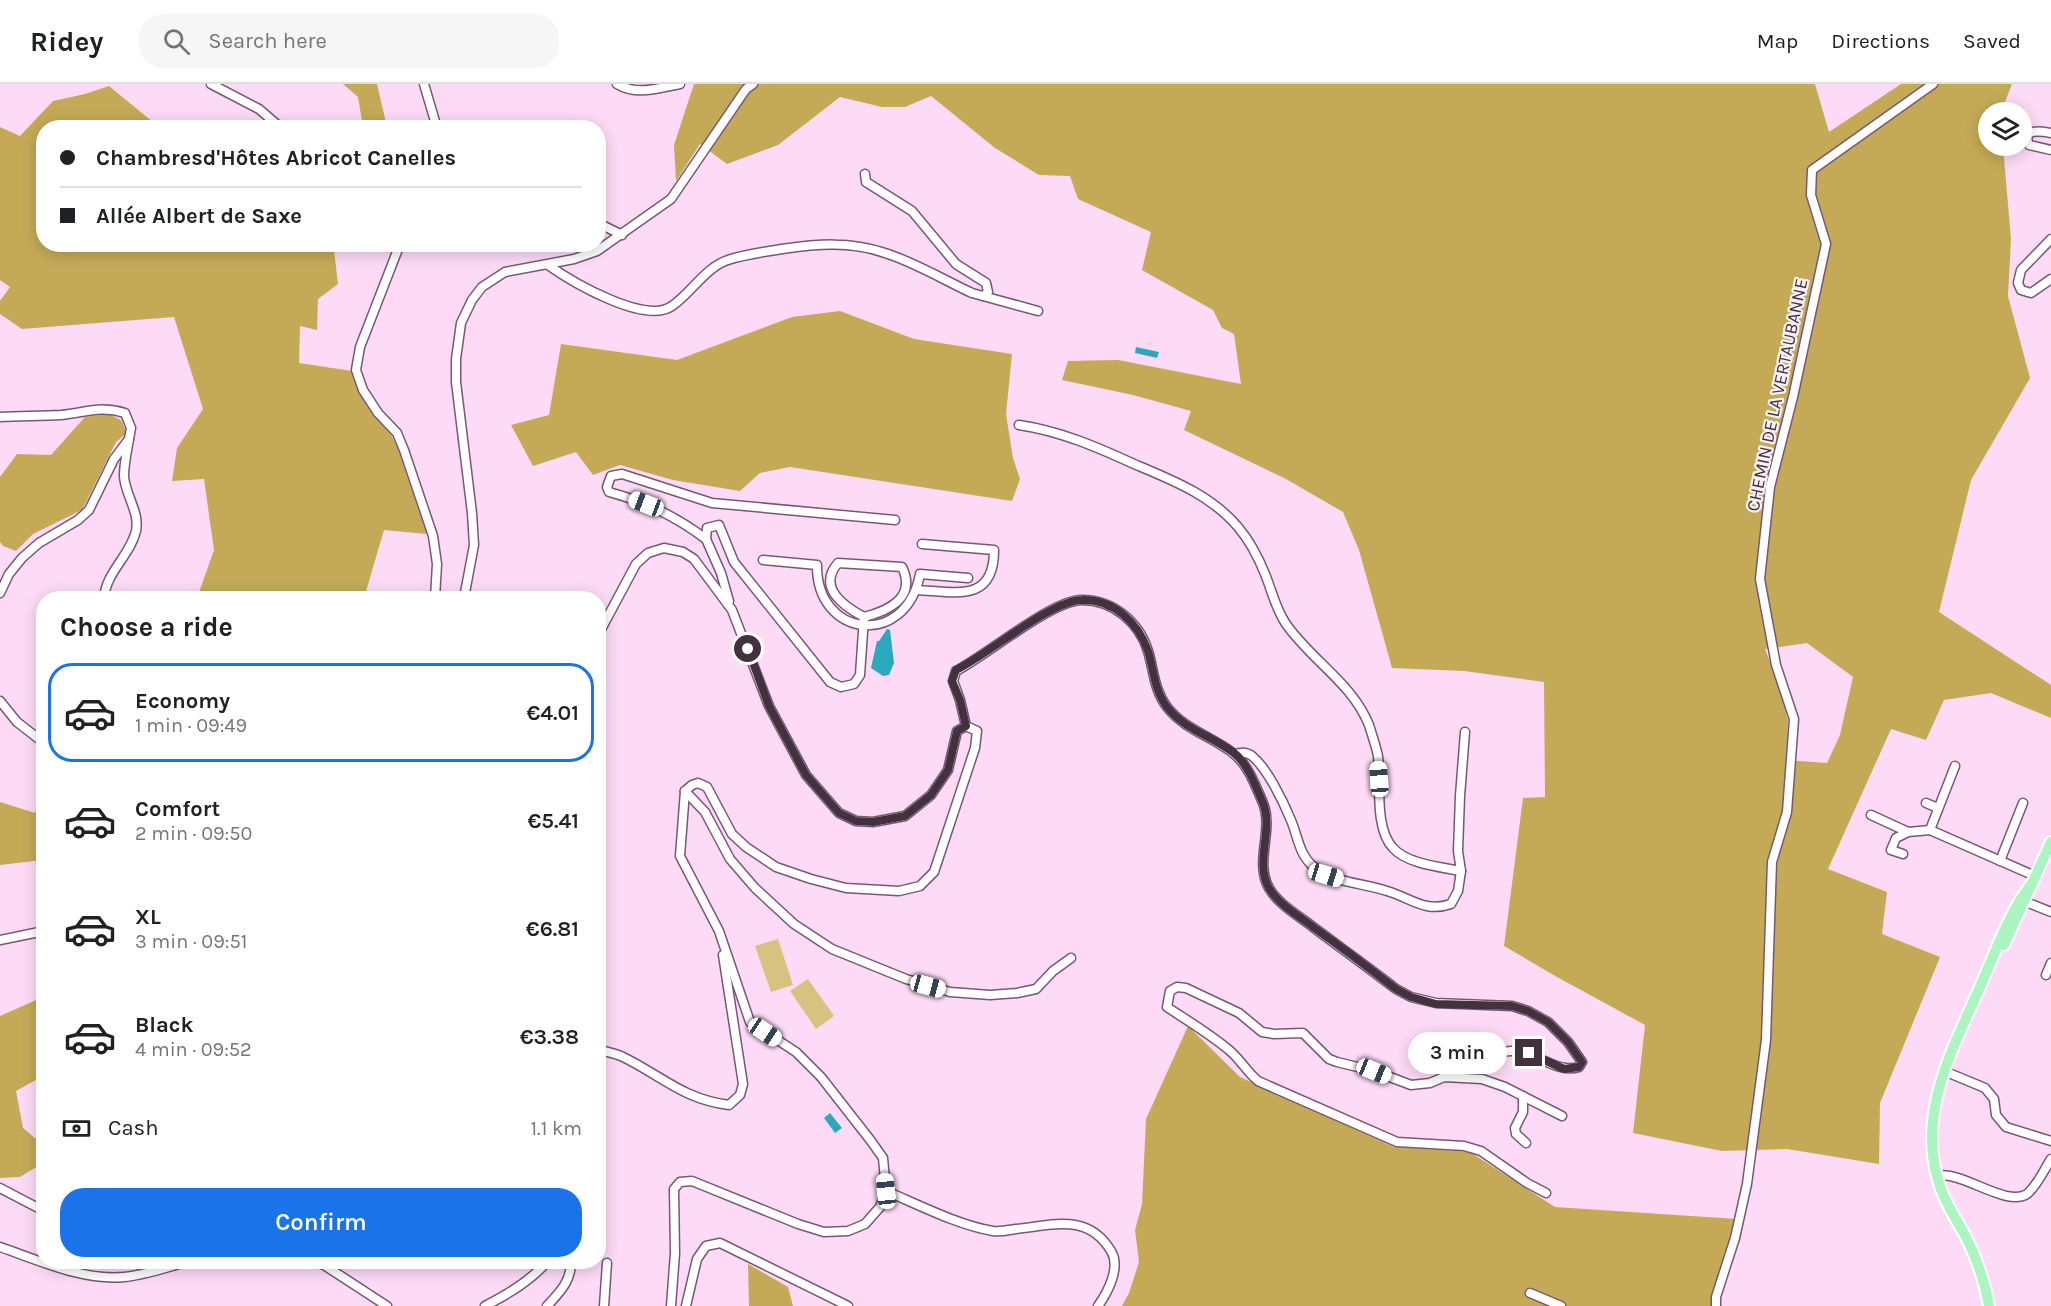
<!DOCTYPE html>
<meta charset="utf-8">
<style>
body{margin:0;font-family:Karla,sans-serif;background:#f6f6f6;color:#202124;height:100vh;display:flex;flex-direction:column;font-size:22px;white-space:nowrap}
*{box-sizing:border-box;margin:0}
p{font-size:20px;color:#757577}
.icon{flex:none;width:33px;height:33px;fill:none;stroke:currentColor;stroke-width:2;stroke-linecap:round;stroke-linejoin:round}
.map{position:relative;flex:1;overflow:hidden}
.side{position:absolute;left:36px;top:507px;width:570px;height:678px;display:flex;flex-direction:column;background:#fff;border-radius:24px;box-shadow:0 3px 15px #0003}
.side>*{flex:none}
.guide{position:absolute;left:36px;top:36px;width:570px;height:132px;border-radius:24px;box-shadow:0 3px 15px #0003;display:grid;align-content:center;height:132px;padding:0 24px;background:#fff}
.tools{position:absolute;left:1978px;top:18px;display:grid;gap:12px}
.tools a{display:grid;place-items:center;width:54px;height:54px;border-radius:50%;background:#fff;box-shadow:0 3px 15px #0003;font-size:30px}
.end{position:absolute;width:27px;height:27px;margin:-14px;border:8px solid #42323f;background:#fff;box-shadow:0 0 0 3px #fff}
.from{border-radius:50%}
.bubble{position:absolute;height:42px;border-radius:21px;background:#fff;box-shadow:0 3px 15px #0003;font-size:20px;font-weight:600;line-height:42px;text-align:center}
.car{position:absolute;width:18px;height:36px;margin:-18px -9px;border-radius:8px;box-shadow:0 0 4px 2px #0007;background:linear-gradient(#fff 24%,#345 0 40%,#fff 0 76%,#345 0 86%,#fff 0)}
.guide b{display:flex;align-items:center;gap:21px;height:57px;font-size:22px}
.guide b+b{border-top:2px solid #e0e0e0}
.guide i{width:15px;height:15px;background:#202124}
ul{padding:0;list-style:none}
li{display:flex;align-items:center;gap:18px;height:99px;margin:0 12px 9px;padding:0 12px;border:3px solid transparent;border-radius:24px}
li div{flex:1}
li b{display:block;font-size:22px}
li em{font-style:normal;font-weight:600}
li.current{border-color:#1a73e8}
li>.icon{width:54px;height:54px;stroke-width:1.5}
h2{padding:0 24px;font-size:27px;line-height:72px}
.pay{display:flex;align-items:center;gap:15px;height:66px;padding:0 24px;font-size:22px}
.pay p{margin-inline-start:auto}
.primary-button{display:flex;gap:12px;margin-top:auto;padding:12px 24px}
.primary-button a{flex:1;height:69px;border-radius:24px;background:#1a73e8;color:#fff;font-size:24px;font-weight:600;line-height:69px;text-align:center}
header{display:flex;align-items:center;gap:36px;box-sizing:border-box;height:84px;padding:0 30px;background:#fff;border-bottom:2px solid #e0e0e0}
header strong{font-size:28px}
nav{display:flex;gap:33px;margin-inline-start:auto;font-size:21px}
.search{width:420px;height:54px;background:#f6f6f6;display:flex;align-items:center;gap:15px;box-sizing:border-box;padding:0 21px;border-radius:24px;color:#757577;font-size:22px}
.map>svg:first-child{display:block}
</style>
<header>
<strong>Ridey</strong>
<div class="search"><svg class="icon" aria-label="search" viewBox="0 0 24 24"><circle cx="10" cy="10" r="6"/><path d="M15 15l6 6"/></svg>Search here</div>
<nav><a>Map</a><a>Directions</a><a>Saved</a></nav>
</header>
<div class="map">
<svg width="2051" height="1222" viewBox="0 0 2051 1222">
<rect width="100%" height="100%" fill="#fddbf7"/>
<g fill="#d8c280">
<path d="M778,855L793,901L771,908L755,862Z"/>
<path d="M808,895L834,932L816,945L790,907Z"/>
</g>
<g fill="#c4aa57" fill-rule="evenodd">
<path d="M343,0H377L387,43H363L358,13Z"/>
<path d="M694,0H1815L1829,48L1901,0H2012L2001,28H1989V62H2003L2011,155L2008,212L2030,294L1971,396L1939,528L2051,601V634L1991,609L1944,616L1926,656L1891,645L1828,785L1887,808L1882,850L1940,873L1880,1019L1879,1080L1787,1065L1722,1067L1633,1049L1645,941L1557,893L1504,862L1523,714L1545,713L1544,598L1464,587L1392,584L1359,466L1343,428L1286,395L1184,346L1191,327L1133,311L1062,296L1068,277L1118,276L1241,300L1234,250L1222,244L1213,226L1142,186L1151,148L1078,115L1070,92L1039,91L995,64L931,12L905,23H882L840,13L778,61L727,80L700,60L676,97L674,61ZM1807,559L1853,593L1840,651L1827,679L1786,676L1788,637L1780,602L1765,565Z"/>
<path d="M109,2L159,43L44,44V160L335,161L334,166L338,200L318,215L317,246L300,242L299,279L352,287L378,326L397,362L427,450L384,446L364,514H197L214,466L204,395L172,397L177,364L203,325L174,233L22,245L0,230V217L10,203L0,196V43L20,52L53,17L85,10Z"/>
<path d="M840,227L914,255L1012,270L1006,330L1013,374L1020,395L1012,417L790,383L760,389L740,407L673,396L620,381L593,391L576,368L533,382L511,341L549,331L561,260L677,276L792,233Z"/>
<path d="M109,330L121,336L127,349L116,358L82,426L33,450L16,467L3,462L0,458V393L17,370L51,371L85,333Z"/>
<path d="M0,718L35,729L43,720V776L0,781Z"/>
<path d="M43,913V992L16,1007L23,1044L43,1061V1079L20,1093L0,1094V932Z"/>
<path d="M1188,942L1240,993L1394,1063L1470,1068L1555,1123L1737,1135L1712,1222H1122L1129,1209L1139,1178L1135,1146L1142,1120L1146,1035Z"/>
<path d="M748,1180L788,1203L793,1222H749Z"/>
</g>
<g fill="#2ba8bd">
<path d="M1136,263L1159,268L1157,274L1135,269Z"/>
<path d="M887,545L890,546L894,579L889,591L883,592L871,584L877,557H879Z"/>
<path d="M830,1029L842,1044L835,1049L824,1034Z"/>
</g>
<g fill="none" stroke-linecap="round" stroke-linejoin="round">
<g stroke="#7a5675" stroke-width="11">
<g id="minor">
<path d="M211,0L259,25L281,44"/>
<path d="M424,0L437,44"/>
<path d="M617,0C637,12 658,4 680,0"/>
<path d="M2051,49C2040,47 2022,44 2029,61L2051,66"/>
<path d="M598,139L622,151"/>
<path d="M2051,155L2021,186L2018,199L2021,206L2031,209L2051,195"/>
<path d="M400,160L360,263L356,286L363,306L378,329L397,349L404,366L433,452L437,480L435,514"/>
<path d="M548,181C572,198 645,241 672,222C691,209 706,183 728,176C746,170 764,168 782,165C817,160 850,157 885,169C914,178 944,196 972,209L983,212L988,208L986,199L956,180L912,127L866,98L865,90"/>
<path d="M983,212L1038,227"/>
<path d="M0,333C20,332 41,332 61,331C85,329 100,321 125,329L131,344L129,355L114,375L89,426L78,436L39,459L22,474L9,490L0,509"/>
<path d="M1019,341C1060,347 1097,363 1134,380C1172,396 1211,411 1238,443C1249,456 1259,475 1265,490C1272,507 1276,526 1286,540C1312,577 1352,599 1369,641C1372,651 1376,662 1378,672C1381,699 1374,744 1393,764C1407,780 1441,783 1461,787"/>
<path d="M706,455C675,432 646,418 609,408L607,403L611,392L622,390L712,419L895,436"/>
<path d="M763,476L817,481C816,554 906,565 920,490L968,494"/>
<path d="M917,506C956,508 994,519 994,466L922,460"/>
<path d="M104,514C106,488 130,472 136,447C140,428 125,411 124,392C124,380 127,367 129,355"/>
<path d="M464,514L474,461L472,429L456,298V275L461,239L472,216L482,203L505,188L574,175L597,167L671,115L746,5L753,0"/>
<path d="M729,517L721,489L706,455L707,444L719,441L734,478L830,598L841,603L854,600L860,591L864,533C888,527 917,514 902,483L838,479C817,503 843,522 864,533"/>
<path d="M598,551L636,480L648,469L664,464L683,468L694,475L732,526L769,622L806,691L839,729L856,737L873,738L905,732L931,711L948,686L957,647L966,642L977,647L975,664L934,788L920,802L899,807L846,804L811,795L776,783L746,763L732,750L707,703L698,699L692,701L685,707"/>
<path d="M0,617L17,638L44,659"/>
<path d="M966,642L960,616L953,597L956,587C987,571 1052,516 1082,516C1113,516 1139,538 1148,567C1154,587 1154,606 1167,623C1185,646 1211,652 1233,669C1248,680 1256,703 1263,719C1274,746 1254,778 1269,804C1278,820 1299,832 1313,843C1341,864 1369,884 1396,905L1411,913L1436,919L1512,922L1528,927L1548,938L1568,958L1582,978L1579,983C1556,990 1536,967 1513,967C1500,966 1493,974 1482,977C1463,984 1437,977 1418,970"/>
<path d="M1235,670C1241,668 1247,668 1252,672C1267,684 1283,717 1290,734C1298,751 1298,770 1314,783C1334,799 1363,799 1387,807C1411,814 1425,829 1451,820L1458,807L1461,787L1458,767L1460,712L1465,648"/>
<path d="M685,707L705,728L730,775L755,804L794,840L832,865L906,895L950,908L990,911L1017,909L1036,905L1053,887L1071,874"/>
<path d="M1926,719L1938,724"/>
<path d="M1871,731L1908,748"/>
<path d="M1930,746L1955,682"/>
<path d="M1903,770L1891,766L1896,754L1908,748L1930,746L2035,792"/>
<path d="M2000,777L2023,719"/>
<path d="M2021,816L2051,828"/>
<path d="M0,856L44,847"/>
<path d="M2046,891L2051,879"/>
<path d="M598,965C606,968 614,969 621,972C661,991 682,1015 729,1021L740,1011L743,1000L723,871"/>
<path d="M1944,987L1985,1004L1994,1015L1996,1031L2006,1043L2051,1057"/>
<path d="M1523,1012V1028L1515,1044L1516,1050L1526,1059"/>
<path d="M1937,1092C1961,1086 2007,1124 2027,1110C2037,1102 2044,1086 2051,1075"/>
<path d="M0,1104L44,1127"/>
<path d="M886,1107C919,1121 958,1141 993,1147C1001,1148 1009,1146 1016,1145C1054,1141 1088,1129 1111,1167C1121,1183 1108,1208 1098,1222"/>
<path d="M1546,1109L1527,1099L1481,1067L1464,1062L1397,1058L1258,997C1247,988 1240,975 1229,966C1210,950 1188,937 1167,923L1170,907L1177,903L1186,904L1239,929L1262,948L1274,950L1303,949L1329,975L1337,978L1374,987L1411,1001L1430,999L1444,993L1482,995L1505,1003L1562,1032"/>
<path d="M0,1163C38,1176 83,1197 124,1193C145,1191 167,1183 187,1178"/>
<path d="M316,1178L324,1181L387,1222"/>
<path d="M1530,1209L1561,1222"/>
<path d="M485,1222C508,1210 530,1197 547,1178"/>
<path d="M547,1222C560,1208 571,1197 571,1178"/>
<path d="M604,1222L607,1179"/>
<path d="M671,1222L675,1169L674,1105L680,1098L692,1097L798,1140L824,1148L848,1147L865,1140L880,1123L886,1107L883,1074L871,1057L821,993L796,968L750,938L719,847L680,772L685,707"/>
<path d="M686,1222L697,1175L706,1162L720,1159L848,1222"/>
<path d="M1716,1222V1213L1735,1154L1747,1100L1766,956L1772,778L1787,728L1794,635L1776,581L1760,495L1770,403L1793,313L1826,160L1811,111L1812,86L1933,0"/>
</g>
</g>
<g stroke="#fff" stroke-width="14">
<g id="major">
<path d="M2004,861L2051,758"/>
<path d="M1989,1222C1985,1198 1977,1175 1966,1153C1955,1133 1942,1114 1937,1092C1918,1023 1957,957 1983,896C1998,862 2009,829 2032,799"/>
</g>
</g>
<use href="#minor" stroke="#fff" stroke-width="8"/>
<use href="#major" stroke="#acf4c2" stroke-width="10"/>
</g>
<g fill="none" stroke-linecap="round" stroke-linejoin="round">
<path stroke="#42323f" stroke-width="8" d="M748,565L769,622L806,691L839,729L856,737L873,738L905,732L931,711L948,686L957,647L966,642L960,616L952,597L956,586C987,571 1052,516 1082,516C1113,515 1138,538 1148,567C1154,586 1154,606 1167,623C1185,646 1212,652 1234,669C1248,680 1256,703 1263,719C1274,746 1254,778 1269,804C1278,820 1299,832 1313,843C1341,863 1369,884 1396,905L1411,913L1436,920L1512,922L1528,927L1548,938L1568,958L1582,978L1579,983L1564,985L1529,969"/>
</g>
<g text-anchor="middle" stroke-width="4.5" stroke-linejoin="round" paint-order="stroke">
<g font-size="18" fill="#42323f" stroke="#faf1f8">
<text transform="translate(1777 311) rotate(-78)" y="6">CHEMIN DE LA VERTAUBANNE</text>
</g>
</g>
</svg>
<div class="tools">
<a><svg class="icon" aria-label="layers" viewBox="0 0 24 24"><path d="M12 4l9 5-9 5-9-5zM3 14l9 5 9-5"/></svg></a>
</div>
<i class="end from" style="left:748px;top:565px"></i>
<i class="end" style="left:1529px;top:969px"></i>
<div class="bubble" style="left:1408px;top:948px;width:99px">3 min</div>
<i class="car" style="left:646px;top:420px;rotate:291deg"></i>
<i class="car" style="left:1379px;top:695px;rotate:356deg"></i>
<i class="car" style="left:1326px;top:791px;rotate:107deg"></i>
<i class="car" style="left:928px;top:902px;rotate:105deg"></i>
<i class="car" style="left:765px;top:948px;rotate:124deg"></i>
<i class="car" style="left:1374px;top:987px;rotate:112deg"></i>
<i class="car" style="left:886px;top:1107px;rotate:354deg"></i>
<div class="guide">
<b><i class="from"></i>Chambresd'Hôtes Abricot Canelles</b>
<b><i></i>Allée Albert de Saxe</b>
</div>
<section class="side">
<h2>Choose a ride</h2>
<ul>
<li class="current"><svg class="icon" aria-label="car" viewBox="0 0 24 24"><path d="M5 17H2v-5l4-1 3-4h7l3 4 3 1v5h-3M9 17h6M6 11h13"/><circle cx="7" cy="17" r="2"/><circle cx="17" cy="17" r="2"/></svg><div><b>Economy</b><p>1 min · 09:49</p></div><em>€4.01</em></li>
<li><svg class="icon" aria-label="car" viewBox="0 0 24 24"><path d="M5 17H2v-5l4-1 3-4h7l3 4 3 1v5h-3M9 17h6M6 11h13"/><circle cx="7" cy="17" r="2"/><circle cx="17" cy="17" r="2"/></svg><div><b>Comfort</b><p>2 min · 09:50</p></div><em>€5.41</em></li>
<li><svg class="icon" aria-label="car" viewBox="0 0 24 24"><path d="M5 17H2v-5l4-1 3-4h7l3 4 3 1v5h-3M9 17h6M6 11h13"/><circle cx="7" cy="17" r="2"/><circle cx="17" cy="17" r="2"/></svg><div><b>XL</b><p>3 min · 09:51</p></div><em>€6.81</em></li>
<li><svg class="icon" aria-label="car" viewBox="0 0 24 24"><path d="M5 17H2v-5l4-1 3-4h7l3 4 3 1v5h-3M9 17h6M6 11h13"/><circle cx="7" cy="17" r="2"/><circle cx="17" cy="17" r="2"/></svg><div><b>Black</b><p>4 min · 09:52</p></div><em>€3.38</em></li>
</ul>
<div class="pay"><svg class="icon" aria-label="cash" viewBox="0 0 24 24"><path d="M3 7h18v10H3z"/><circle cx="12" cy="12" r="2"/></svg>Cash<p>1.1 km</p></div>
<div class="primary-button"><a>Confirm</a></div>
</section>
</div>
